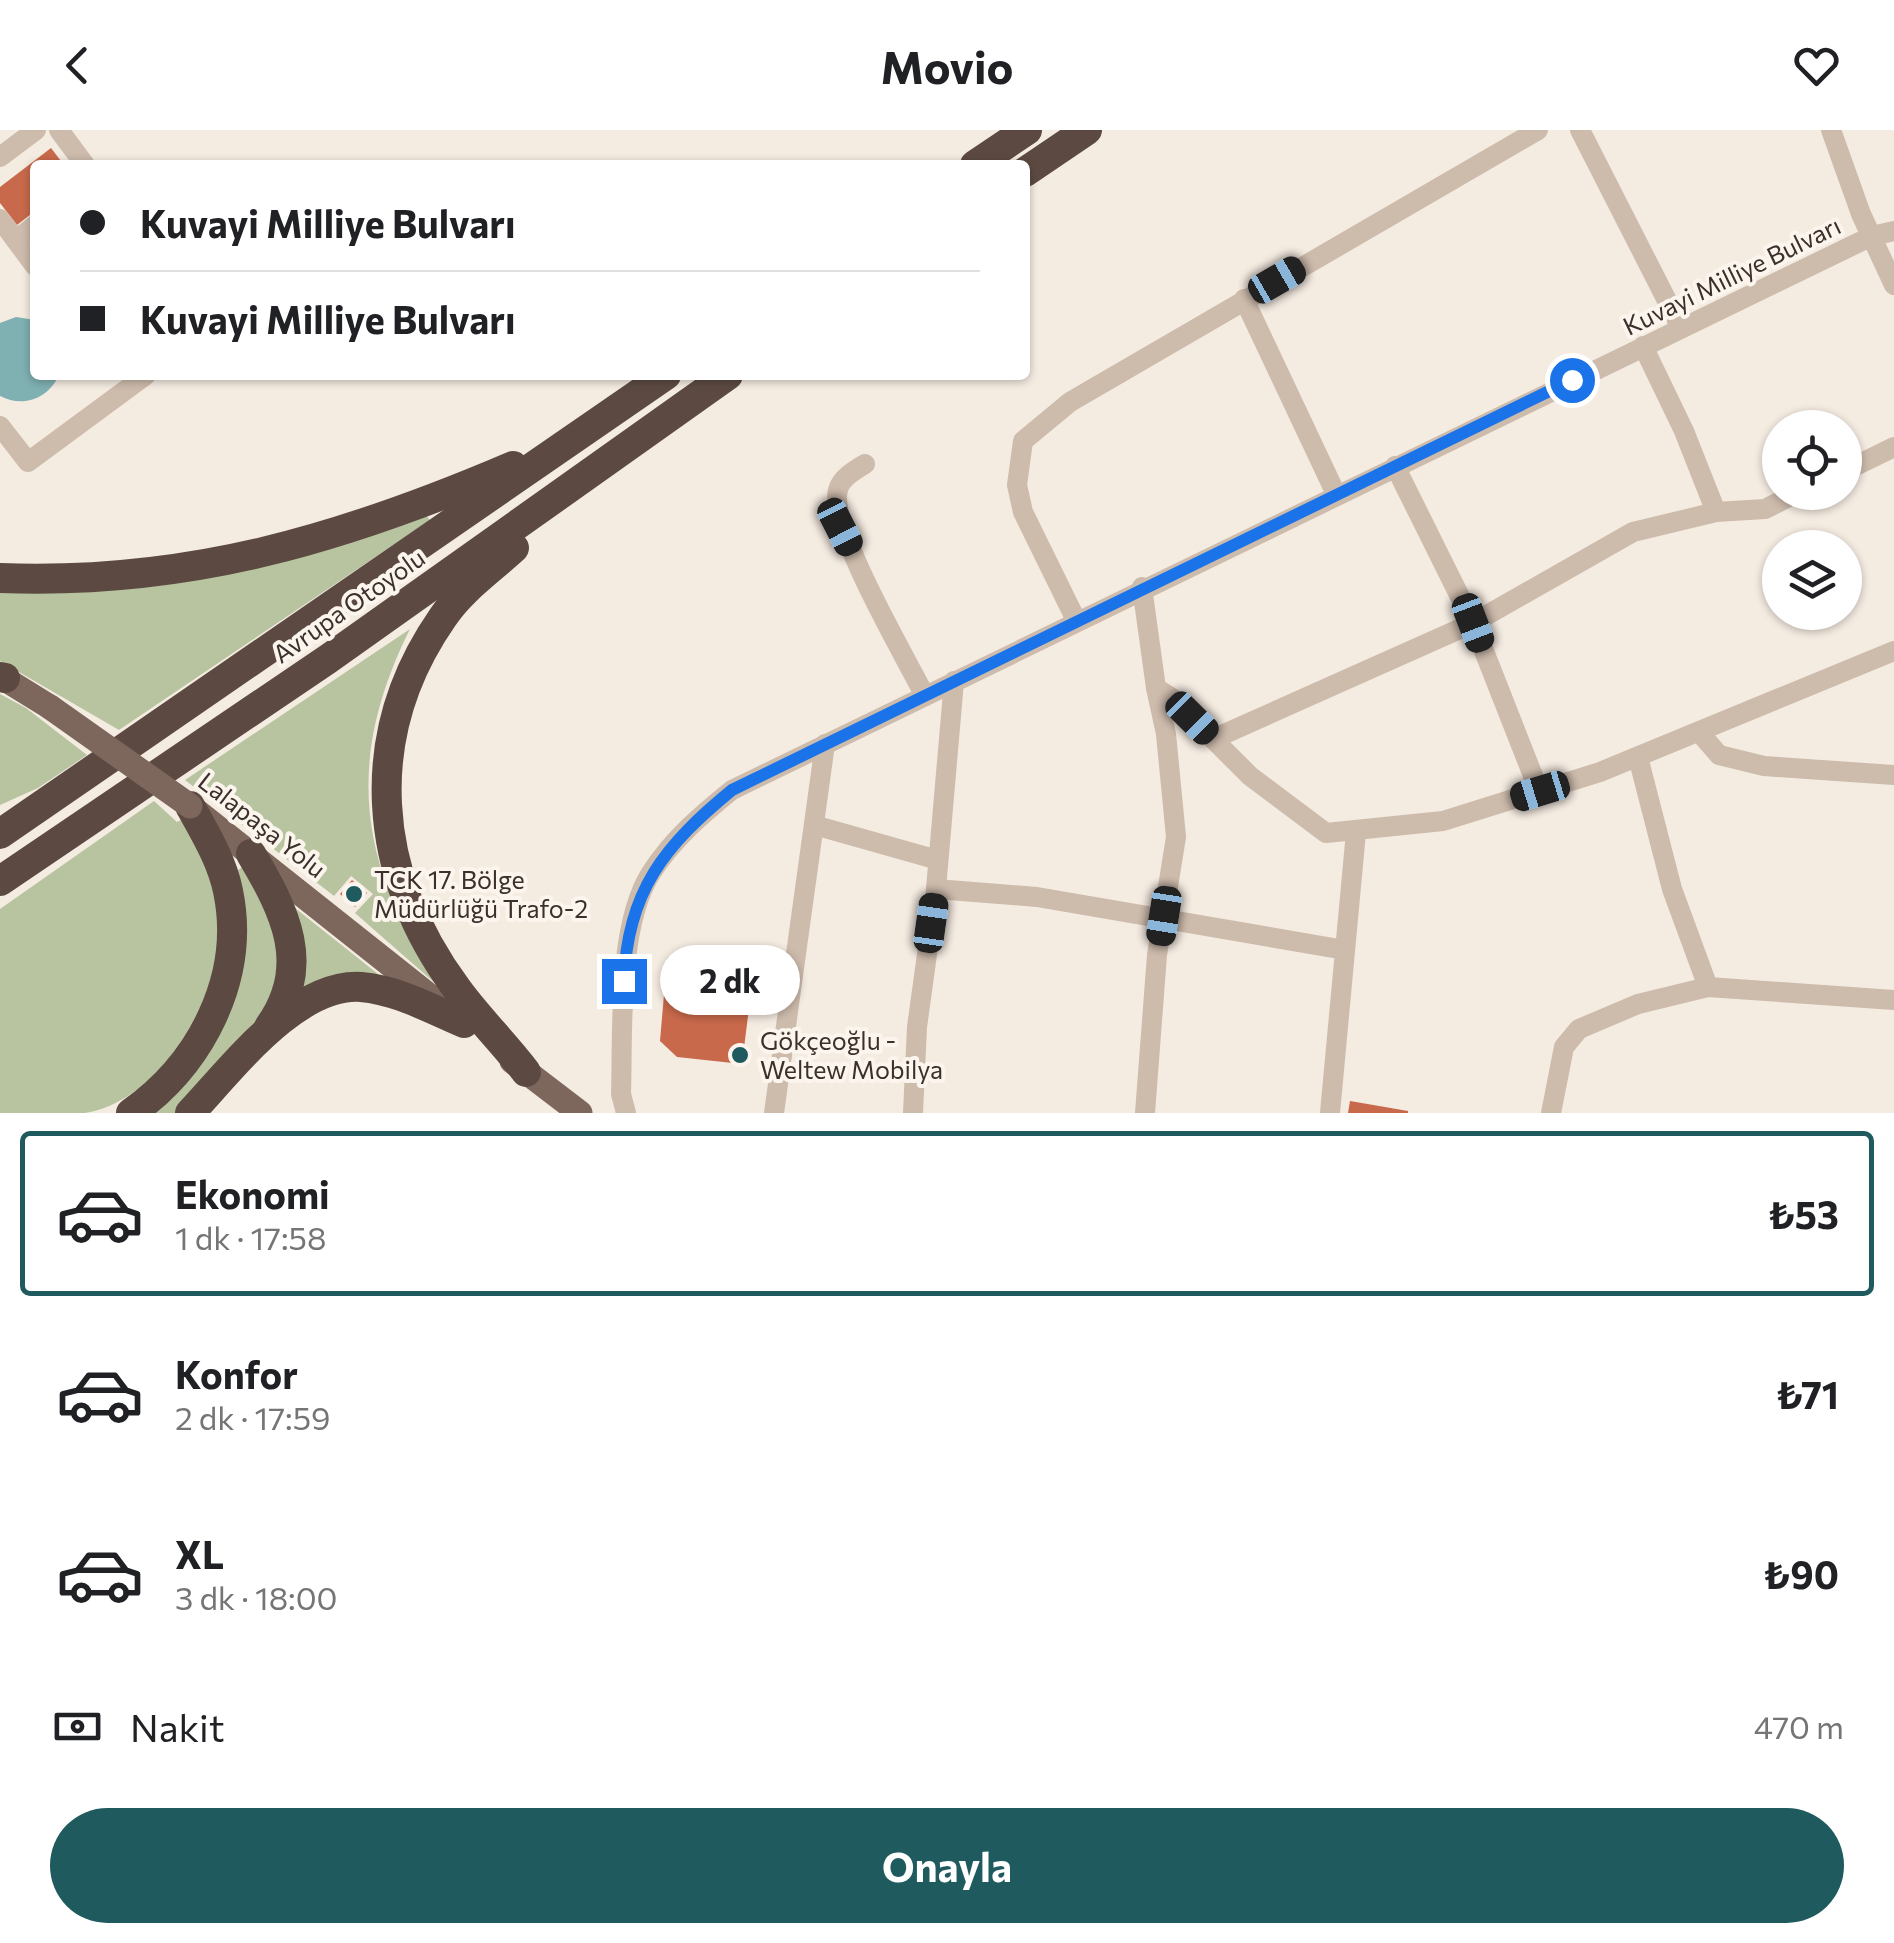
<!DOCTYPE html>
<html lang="tr">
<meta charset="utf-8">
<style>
body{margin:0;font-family:Commissioner,sans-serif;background:#f6f6f6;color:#202124;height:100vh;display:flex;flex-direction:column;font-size:38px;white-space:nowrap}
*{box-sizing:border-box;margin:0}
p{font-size:32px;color:#757577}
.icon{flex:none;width:55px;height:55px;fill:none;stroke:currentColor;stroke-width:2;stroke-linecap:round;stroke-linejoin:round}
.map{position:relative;height:983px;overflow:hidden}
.details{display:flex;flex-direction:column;background:#fff;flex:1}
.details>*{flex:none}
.banner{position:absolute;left:30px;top:30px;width:1000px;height:220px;border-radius:10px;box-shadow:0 2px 8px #0004;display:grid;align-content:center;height:220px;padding:0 50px;background:#fff}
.buttons{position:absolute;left:1762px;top:280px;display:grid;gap:20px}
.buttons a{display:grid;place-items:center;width:100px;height:100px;border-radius:50%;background:#fff;box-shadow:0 2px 8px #0004;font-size:50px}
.end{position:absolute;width:45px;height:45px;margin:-22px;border:12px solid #1a73e8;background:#fff;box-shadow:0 0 0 5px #fff}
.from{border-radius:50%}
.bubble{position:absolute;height:70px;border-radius:35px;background:#fff;box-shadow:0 2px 8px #0004;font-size:32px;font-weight:700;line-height:70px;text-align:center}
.car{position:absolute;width:30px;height:60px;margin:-30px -15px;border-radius:12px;box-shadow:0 0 8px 2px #0007;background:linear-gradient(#222 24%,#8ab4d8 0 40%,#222 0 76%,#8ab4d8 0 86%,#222 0)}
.banner b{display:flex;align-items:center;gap:35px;height:95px;font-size:38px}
.banner b+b{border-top:2px solid #e0e0e0}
.banner i{width:25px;height:25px;background:#202124}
ul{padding:18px 0 0;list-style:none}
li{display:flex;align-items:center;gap:30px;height:165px;margin:0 20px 15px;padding:0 30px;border:5px solid transparent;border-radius:10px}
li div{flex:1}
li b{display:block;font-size:38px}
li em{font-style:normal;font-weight:700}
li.current{border-color:#1f5a5e}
li>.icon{width:90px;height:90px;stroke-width:1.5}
.pay{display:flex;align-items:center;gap:25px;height:110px;padding:0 50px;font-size:38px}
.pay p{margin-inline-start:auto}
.button{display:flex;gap:20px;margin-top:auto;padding:20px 50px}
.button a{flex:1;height:115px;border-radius:60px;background:#1f5a5e;color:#fff;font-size:40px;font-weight:700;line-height:115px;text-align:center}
header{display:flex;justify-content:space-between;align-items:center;height:130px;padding:0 50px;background:#fff;font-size:45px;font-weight:700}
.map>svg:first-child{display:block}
</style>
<header><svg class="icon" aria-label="back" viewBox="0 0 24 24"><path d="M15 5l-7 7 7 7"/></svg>Movio<svg class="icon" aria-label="heart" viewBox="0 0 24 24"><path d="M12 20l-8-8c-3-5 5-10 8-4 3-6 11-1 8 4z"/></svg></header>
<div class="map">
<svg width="1894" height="983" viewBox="0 0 1894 983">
<rect width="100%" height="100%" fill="#f4ebe1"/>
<g fill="#b8c4a0">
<path d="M425,384L430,390L119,600L0,531V459Z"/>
<path d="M410,499C343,633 359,740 444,861L355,783L373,764L351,746L334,766L185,650Z"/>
<path d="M0,564L26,578L87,625L38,658L0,675Z"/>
<path d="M154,671L177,692L181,690C191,707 211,730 214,750C217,766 222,787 221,803C216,871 159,972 85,983C58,983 27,983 0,983V779Z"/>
<path d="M242,737L282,809L269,880L178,983H150C225,892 262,870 233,744Z"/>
<path d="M290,774L388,852L304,865Z"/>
</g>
<path fill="#7fb0b2" d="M16,187L35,190V245H59C48,269 23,278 0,266V193Z"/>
<g fill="#c8694b">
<path d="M51,18L64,35H35V81L17,95L0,73V57Z"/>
<path d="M352,750L367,763L355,777L340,764Z"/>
<path d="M665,853L751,862L742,934L677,927L660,911Z"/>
<path d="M1350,971L1408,981V983H1348Z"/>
</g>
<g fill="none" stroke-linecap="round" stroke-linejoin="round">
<g stroke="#cdbbac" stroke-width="20">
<path d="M59,0L85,35"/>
<path d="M1580,0L1681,198"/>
<path d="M1831,0L1861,84L1894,155"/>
<path d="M0,27L36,0"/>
<path d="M0,89L35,136"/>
<path d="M16,110L35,95"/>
<path d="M1244,169L1336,364"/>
<path d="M1643,216L1684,301L1716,382"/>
<path d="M0,296L28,332L146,245"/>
<path d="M865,334C855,340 841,348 838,360C828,396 906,528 925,566"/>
<path d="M1395,336L1473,493L1539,661"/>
<path d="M1845,341L1894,317"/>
<path d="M1142,457L1156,558L1172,568L1250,646L1326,703L1443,691L1600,642L1894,521"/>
<path d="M1076,490L1023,382L1017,355L1023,311L1070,272L1538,0"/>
<path d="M1699,602L1719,625L1764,636L1894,645"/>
<path d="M1213,609L1473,493L1633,402L1716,382L1765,379L1799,362"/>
<path d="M1638,627L1672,759L1708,857"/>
<path d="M814,695L938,730"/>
<path d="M936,759L1037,767L1345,820"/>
<path d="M626,983L621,964C623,902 617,796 651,743C672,710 701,685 732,660L1872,106L1894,101"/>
<path d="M774,983L825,614"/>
<path d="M913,983L917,897L936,759L954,551"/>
<path d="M1145,983L1157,825L1176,707L1166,604L1156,558"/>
<path d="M1330,983L1356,702"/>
<path d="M1551,983L1564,917L1579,899L1638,874L1708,857L1894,870"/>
</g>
<g stroke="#7d675c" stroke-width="25">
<path d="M0,546L50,577"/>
<path d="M194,679L441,875"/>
<path d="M512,931L580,983"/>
</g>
<g stroke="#5c4a42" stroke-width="30">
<path d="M975,35L1027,0"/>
<path d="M1025,42L1087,0"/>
<path d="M514,418C489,441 462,459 443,487C360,606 372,744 457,859C478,888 504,913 526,942"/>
<path d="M0,448C188,455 342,409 513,336"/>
<path d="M0,547L5,548"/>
<path d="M0,704L666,245"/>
<path d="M251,724C285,781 313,836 269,897"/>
<path d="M0,751L328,529L728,245"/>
<path d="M131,983C201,934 246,847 228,761C222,731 205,703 190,676"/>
<path d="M190,983C231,940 295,853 361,857C397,860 431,879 464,893"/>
</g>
<path stroke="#7d675c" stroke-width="25" d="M50,577L190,676"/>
</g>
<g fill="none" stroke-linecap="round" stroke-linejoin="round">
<path stroke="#1a73e8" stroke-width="12" d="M624,851C627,761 665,715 732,660L1572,250"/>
</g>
<g fill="#1f5a5e" stroke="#fbf5ee" stroke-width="4">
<circle cx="354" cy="764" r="10"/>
<circle cx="740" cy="925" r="10"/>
</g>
<g text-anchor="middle" stroke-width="8" stroke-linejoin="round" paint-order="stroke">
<g font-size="25" fill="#3b302b" stroke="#fbf5ee">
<text transform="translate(1732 146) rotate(-26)" y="9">Kuvayi Milliye Bulvarı</text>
<text transform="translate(349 476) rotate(-35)" y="9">Avrupa Otoyolu</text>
<text transform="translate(262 695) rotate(38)" y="9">Lalapaşa Yolu</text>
</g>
<g font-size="25" fill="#3b302b" stroke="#fbf5ee" text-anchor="start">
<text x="374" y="759">TCK 17. Bölge<tspan x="374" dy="29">Müdürlüğü Trafo-2</tspan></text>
<text x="760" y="920">Gökçeoğlu -<tspan x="760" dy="29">Weltew Mobilya</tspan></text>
</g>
</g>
</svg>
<div class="buttons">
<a><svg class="icon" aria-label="locate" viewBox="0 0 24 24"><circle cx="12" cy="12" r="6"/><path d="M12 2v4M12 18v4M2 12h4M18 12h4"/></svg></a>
<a><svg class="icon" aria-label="layers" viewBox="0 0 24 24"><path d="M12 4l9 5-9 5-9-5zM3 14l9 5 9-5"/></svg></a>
</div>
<i class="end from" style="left:1572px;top:250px"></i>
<i class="end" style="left:624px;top:851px"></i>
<div class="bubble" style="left:660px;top:815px;width:140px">2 dk</div>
<i class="car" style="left:1277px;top:150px;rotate:60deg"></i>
<i class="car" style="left:840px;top:397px;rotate:153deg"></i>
<i class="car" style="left:1473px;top:493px;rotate:159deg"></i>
<i class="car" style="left:1192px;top:588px;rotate:135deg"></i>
<i class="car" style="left:1540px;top:661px;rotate:253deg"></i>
<i class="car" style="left:1164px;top:786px;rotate:189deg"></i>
<i class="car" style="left:931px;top:793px;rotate:8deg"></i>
<div class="banner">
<b><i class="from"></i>Kuvayi Milliye Bulvarı</b>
<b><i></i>Kuvayi Milliye Bulvarı</b>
</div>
</div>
<section class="details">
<ul>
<li class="current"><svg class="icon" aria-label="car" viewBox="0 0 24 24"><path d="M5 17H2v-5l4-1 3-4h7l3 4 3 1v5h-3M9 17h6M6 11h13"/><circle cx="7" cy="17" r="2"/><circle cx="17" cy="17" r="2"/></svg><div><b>Ekonomi</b><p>1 dk · 17:58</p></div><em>₺53</em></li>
<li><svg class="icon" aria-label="car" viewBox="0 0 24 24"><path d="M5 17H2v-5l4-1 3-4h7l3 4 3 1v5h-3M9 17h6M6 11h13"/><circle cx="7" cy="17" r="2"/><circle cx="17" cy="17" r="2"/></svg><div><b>Konfor</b><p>2 dk · 17:59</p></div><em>₺71</em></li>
<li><svg class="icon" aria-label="car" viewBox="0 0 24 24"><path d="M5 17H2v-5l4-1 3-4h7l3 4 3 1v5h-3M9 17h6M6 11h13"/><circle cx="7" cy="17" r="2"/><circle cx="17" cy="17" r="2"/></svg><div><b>XL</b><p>3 dk · 18:00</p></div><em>₺90</em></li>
</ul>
<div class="pay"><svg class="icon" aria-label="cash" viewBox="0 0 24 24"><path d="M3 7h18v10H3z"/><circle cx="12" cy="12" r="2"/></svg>Nakit<p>470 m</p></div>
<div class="button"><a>Onayla</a></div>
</section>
